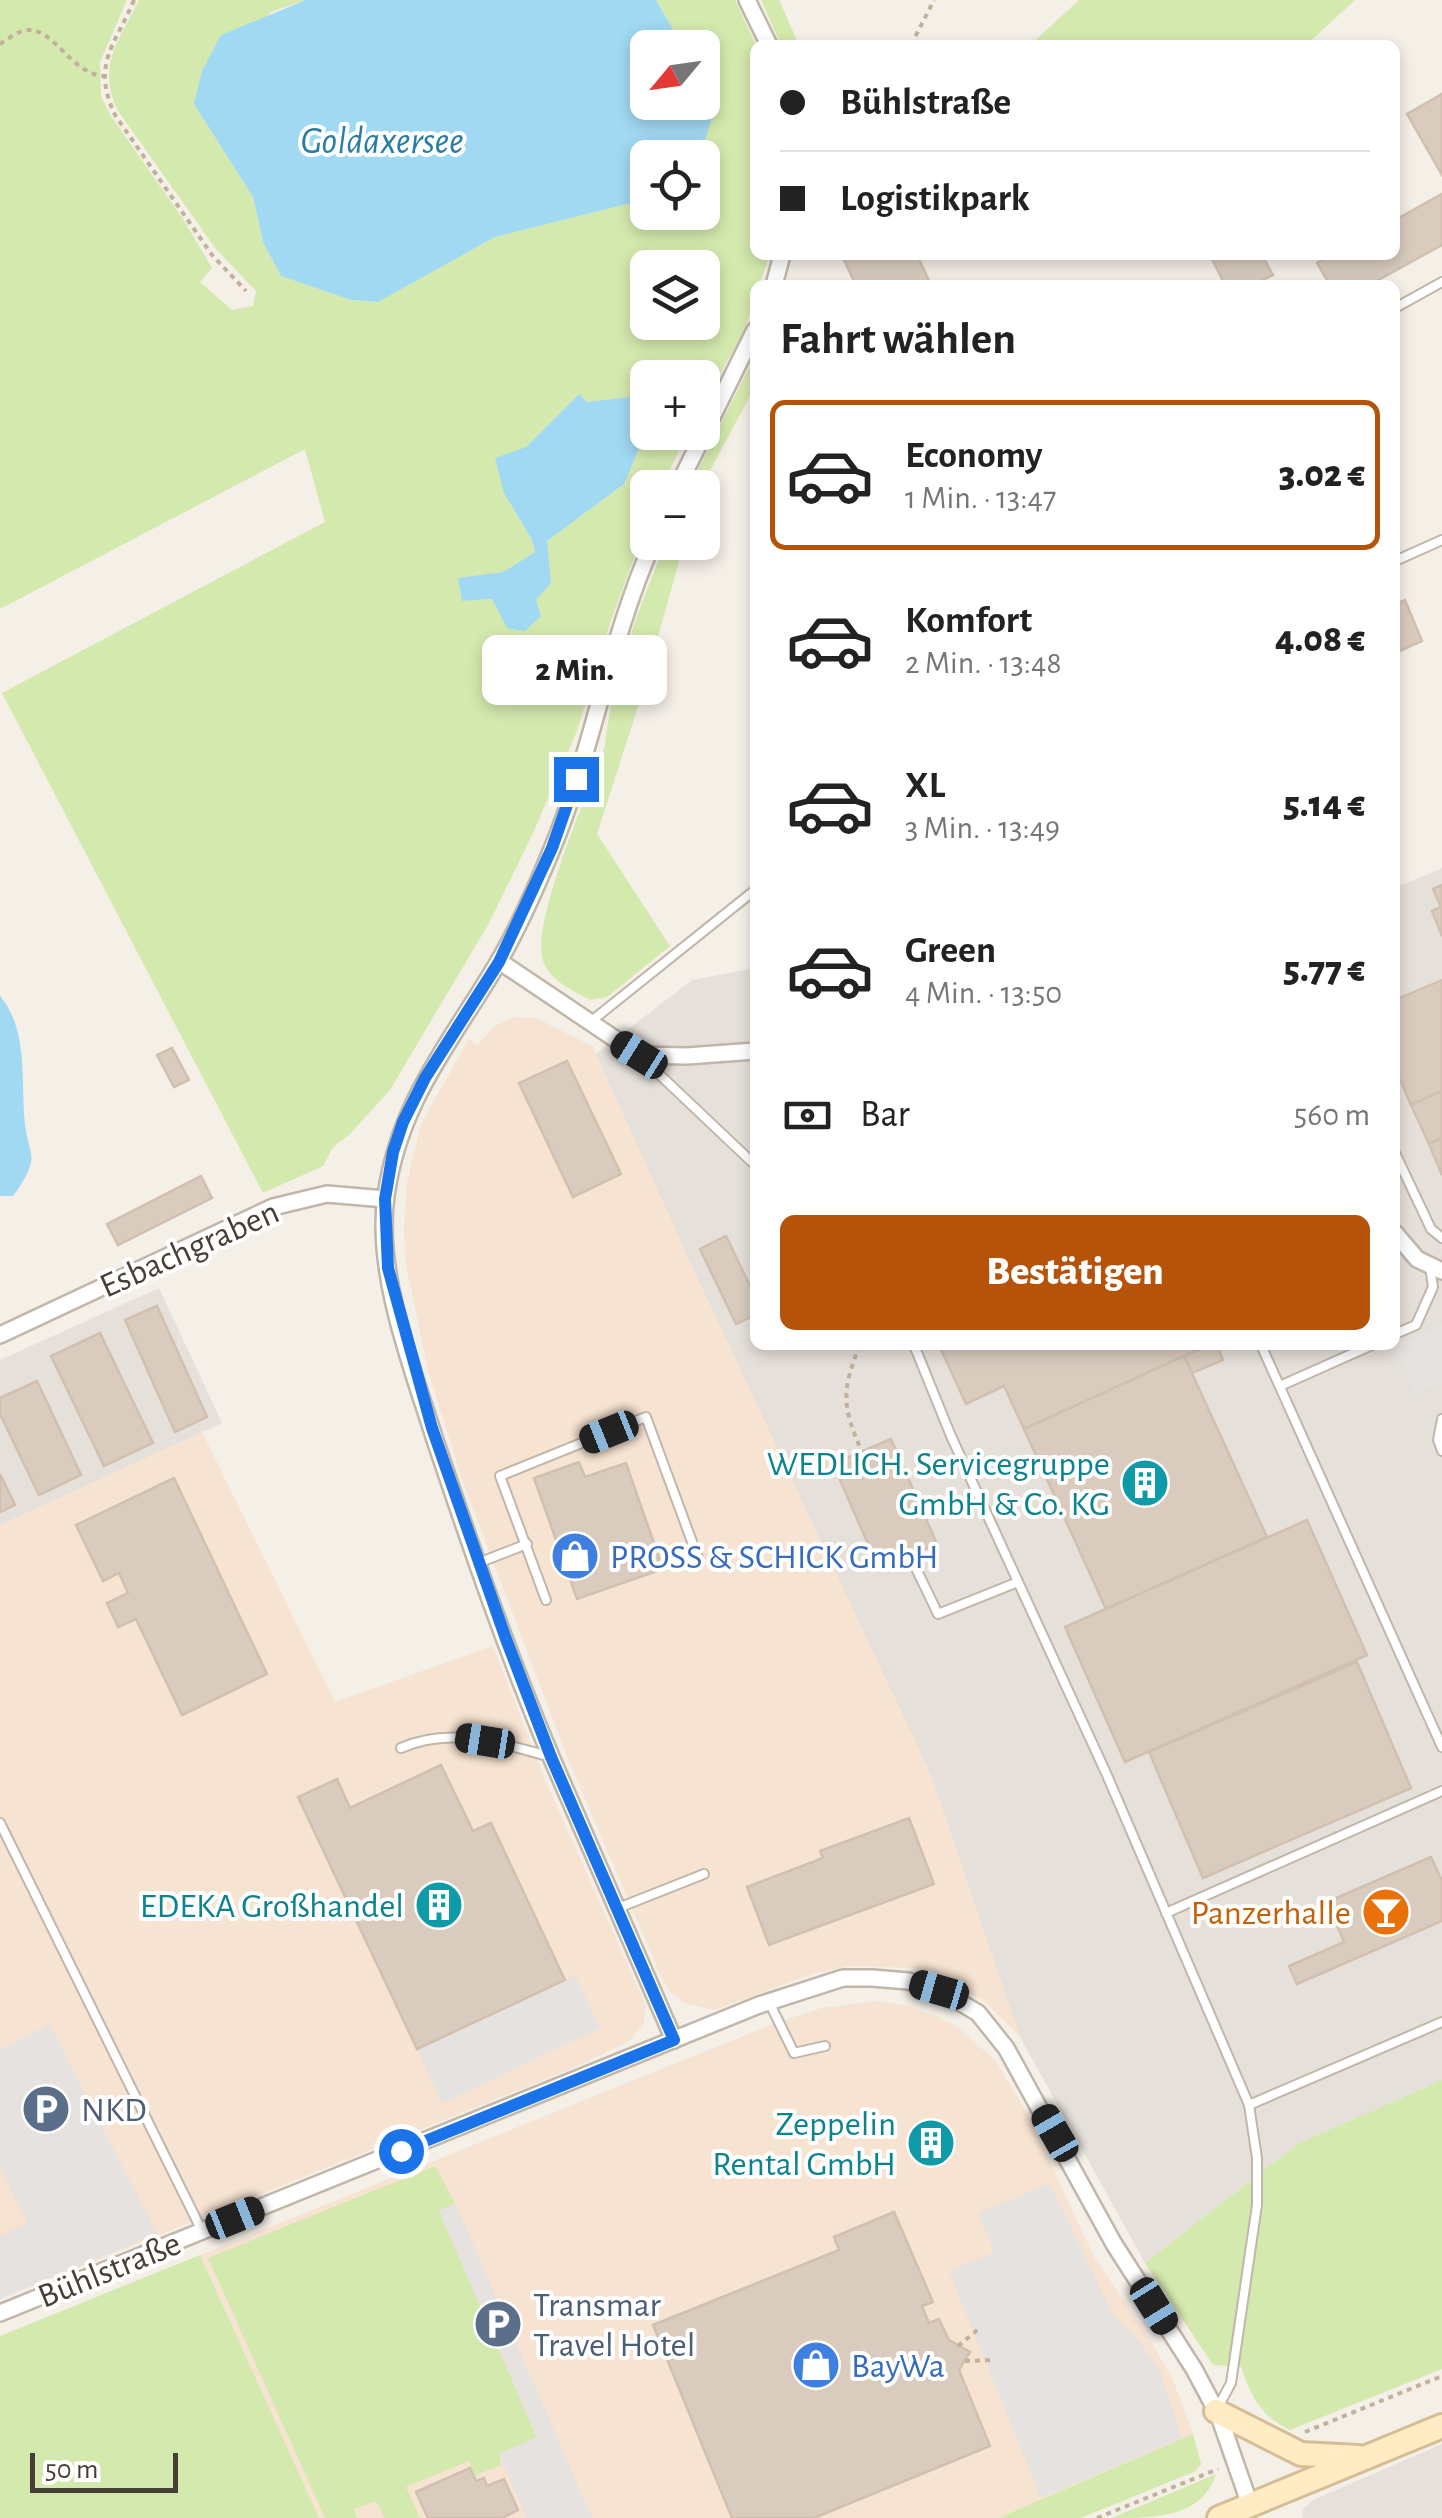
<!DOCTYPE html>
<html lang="de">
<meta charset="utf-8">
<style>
body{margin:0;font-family:"Alegreya Sans",sans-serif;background:#f6f6f6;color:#222;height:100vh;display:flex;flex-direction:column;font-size:38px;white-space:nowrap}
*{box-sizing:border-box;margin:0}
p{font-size:32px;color:#767676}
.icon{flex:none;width:55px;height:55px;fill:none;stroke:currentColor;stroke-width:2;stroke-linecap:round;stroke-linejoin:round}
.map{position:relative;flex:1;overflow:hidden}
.details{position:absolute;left:750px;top:280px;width:650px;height:1070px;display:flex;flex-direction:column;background:#fff;border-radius:15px;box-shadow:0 5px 15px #0003}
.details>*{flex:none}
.top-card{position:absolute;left:750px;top:40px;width:650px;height:220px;border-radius:15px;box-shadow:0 5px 15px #0003;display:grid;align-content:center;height:220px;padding:0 30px;background:#fff}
.needle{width:65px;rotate:241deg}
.fabs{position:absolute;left:630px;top:30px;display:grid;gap:20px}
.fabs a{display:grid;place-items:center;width:90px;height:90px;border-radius:15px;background:#fff;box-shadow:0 5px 15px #0003;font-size:50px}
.scale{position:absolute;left:30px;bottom:25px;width:148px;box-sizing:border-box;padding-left:10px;border:5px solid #473f35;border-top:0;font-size:28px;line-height:35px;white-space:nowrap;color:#473f35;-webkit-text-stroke:8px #fff;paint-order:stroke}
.end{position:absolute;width:45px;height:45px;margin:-22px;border:12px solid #1a73e8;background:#fff;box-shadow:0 0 0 5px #fff}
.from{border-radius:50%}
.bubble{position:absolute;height:70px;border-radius:15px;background:#fff;box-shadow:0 5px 15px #0003;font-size:32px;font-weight:800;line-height:70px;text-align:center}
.car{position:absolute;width:30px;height:60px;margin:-30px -15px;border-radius:12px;box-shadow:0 0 8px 2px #0007;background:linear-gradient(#222 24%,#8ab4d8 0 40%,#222 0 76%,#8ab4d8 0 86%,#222 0)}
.top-card b{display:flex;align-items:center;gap:35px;height:95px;font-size:38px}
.top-card b+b{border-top:2px solid #e0e0e0}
.top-card i{width:25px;height:25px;background:#222}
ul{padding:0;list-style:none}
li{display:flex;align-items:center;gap:30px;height:150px;margin:0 20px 15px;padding:0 10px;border:5px solid transparent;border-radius:15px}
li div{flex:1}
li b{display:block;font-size:38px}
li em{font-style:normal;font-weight:800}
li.active{border-color:#b45309}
li>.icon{width:90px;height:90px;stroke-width:1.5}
h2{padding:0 30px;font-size:45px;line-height:120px}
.pay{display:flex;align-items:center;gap:25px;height:110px;padding:0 30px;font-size:38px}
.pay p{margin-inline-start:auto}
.primary-button{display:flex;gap:20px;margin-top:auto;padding:20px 30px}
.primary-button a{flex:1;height:115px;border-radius:15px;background:#b45309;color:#fff;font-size:40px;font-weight:800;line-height:115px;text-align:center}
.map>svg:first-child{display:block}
</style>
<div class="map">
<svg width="1442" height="2518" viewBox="0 0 1442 2518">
<rect width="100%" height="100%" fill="#f4efe7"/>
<g fill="#f6e3d1">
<path d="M514,1017L536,1018L592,1046L930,1773L1020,2037L984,2001L947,1979L913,1968L850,1966L812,1974L715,2010L687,2004L672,1994L662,1979L566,1754L463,1482L429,1374L406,1265L404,1229L407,1183L421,1124L469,1039L478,1045L493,1027Z"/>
<path d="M202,1432L335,1702L493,1646L543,1775L646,2006L643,2025L629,2041L571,2069L0,2299V1525Z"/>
<path d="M877,2001L909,2006L936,2016L956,2026L996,2061L1028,2115L1094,2257L1149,2338L1173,2380L1193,2434L998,2518H319L200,2255L771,2025L821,2008Z"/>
</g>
<g fill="#e6e0db">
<path d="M1442,868V2080L1299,2143L1145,2263L1020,2037L930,1773L698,1279L596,1054L692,980L755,968V1345H1395V888Z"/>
<path d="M159,1288L222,1423L0,1525V1360Z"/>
<path d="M1442,2444V2518H1303L1302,2510L1313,2500Z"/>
</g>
<g fill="#d4e9ae" fill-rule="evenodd">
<path d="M0,0H127L100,62L101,96L111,116L183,219L212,268L200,282L232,310L253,306L256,291L216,249L118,111C96,65 119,41 139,0H306L271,12L194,104L253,197L263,242L281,276L351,300L377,302L495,237L647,199L648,212H702V158L698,157L713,114L703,86L702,48L683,47L656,0H735L756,45L755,255H770L759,285H755C755,326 721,368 703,403L702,378H648L647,414L638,396L587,402L579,394L526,447L504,493L532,540L535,552L503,572L458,579L463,601L493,599L507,628L551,583L547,541L624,484L647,430L648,432L687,433L662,487L648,488L647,523L610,623L577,731L533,833L489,923L390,1090L350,1134L333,1147L323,1166L263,1193L2,693L325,522L305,449L0,609ZM648,268H702V322H648Z"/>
<path d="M761,0H779L799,45H781Z"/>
<path d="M1079,0H1355L1306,45H1030Z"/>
<path d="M755,356V387L701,487H689Z"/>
<path d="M666,543H684L644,688L597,834L670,946L607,997L590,1000C574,991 550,981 543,961C530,924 590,788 605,746C610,684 641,601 666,543Z"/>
<path d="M1442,2080V2369L1290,2430C1261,2416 1251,2397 1241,2367L1213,2365L1145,2263L1299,2143Z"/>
<path d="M435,2166L455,2203L439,2211L537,2438L500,2454L501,2465L474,2476L469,2461L406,2487L420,2518H385L376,2501L354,2509L357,2518H325L208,2258Z"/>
<path d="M200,2255L319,2518H0V2336Z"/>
<path d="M1193,2434L1201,2464L1196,2471L1081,2518H998Z"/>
<path d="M1216,2474C1202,2518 1154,2518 1112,2518Z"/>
</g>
<g fill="#e5e2df">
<path d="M1442,1325V1383L1416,1395L1395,1346Z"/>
<path d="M575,1975L600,2028L442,2103L417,2049Z"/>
<path d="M49,2024L157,2234L0,2299V2236L28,2223L0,2168V2050Z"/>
<path d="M1050,2184L1112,2313L1139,2340L1159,2370L1182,2438L1041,2498L949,2271L994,2252L978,2213Z"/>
<path d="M455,2203L592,2518H527L499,2454L537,2437L439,2211Z"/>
</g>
<g fill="#a1d8f2">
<path d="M306,0H656L683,47L648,48V102H702L703,86L713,114L701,153L698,157L648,158L647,199L495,237L378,302L351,300L281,276L263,242L253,197L194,104L202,71L221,35Z"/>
<path d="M579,394L587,402L638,396L647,414V430L624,484L547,541L551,583L536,600L541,616L525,631L507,628L492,599L462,601L458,578L503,572L535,552L532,540L504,493L495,458L526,447Z"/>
<path d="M0,996C31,1033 19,1088 26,1131C27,1142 33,1152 31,1162C28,1175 21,1185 13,1196H0Z"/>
</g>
<g fill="#d9ccbf" stroke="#d1c0af" stroke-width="2.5">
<path d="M1442,94V175L1407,114Z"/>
<path d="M1442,194V245L1369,285H1330L1317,263L1332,255H1395V220Z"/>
<path d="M855,255H917L931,285H856L844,260Z"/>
<path d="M1210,255H1262L1273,275L1252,285H1225Z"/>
<path d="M1405,600L1422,641L1395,653V604Z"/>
<path d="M1442,885V936L1432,911L1441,907L1433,889Z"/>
<path d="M1442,980V1091L1411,1105L1395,1068V1000Z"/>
<path d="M172,1048L189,1080L174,1087L157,1055Z"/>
<path d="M567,1061L621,1174L573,1197L519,1083Z"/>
<path d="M1442,1091V1138L1429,1144L1411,1105Z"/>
<path d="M1442,1138V1175L1429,1144Z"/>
<path d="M201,1176L212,1198L118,1245L107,1224Z"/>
<path d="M726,1236L755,1296V1315L736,1324L700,1249Z"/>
<path d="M157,1306L207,1417L175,1432L125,1320Z"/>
<path d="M100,1333L153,1443L104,1466L51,1356Z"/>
<path d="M939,1345H1209L1024,1429L1004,1386L966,1404Z"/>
<path d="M1209,1345H1217L1223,1360L1192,1373L1184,1356Z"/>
<path d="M1184,1356L1267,1537L1106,1609L1024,1429Z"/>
<path d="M37,1381L81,1475L39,1495L0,1414V1398Z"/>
<path d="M891,1439L937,1544L879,1569L833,1464Z"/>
<path d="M579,1462L585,1477L626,1463L663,1569L577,1599L534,1478Z"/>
<path d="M0,1474L15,1505L0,1512Z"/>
<path d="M174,1478L267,1674L182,1715L136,1619L118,1627L107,1603L128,1593L119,1573L103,1581L76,1525Z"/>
<path d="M1307,1520L1367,1655L1125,1762L1065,1627Z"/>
<path d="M1357,1662L1411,1788L1203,1878L1149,1752Z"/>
<path d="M441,1765L473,1831L491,1823L565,1980L417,2049L298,1797L337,1779L350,1808Z"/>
<path d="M909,1818L934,1884L769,1945L747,1887L823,1858L820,1851Z"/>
<path d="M1431,1857L1442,1881V1921L1297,1984L1289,1966L1344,1942L1327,1902Z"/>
<path d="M940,2128L948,2146L922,2157L914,2139Z"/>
<path d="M894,2212L933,2302L922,2306L929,2323L939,2319L949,2340L970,2352L959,2370L990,2446L814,2518H732L653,2325L839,2250L834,2237Z"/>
<path d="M470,2468L476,2481L484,2478L487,2486L504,2479L518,2510L502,2518H428L416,2492Z"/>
</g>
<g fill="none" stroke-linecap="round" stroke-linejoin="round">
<g stroke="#c0b6a9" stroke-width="12">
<g id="service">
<path d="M1395,308L1442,282"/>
<path d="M1395,561L1442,540"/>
<path d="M589,1023L755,890"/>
<path d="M642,1058L755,1165"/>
<path d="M1395,1153L1431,1229L1442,1238"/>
<path d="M1395,1334L1416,1325L1433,1287L1430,1267"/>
<path d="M914,1345L951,1436L1106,1773L1249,2105L1257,2158V2205L1231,2383L1217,2409"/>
<path d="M1261,1345L1442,1747"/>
<path d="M1280,1386L1372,1345"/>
<path d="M1442,1419L1438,1440L1442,1451"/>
<path d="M910,1556L938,1614L1018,1582"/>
<path d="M478,1563L527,1544"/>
<path d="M546,1600L500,1476L646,1417L698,1558"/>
<path d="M401,1748C450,1726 501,1743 551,1757"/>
<path d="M0,1823L202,2231"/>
<path d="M618,1908L704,1874"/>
<path d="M1166,1913L1442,1791"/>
<path d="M769,2002L794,2053L825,2046"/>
<path d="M1249,2105L1442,2022"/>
</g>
</g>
<g stroke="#c0b6a9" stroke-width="20">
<g id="minor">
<path d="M747,0L769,45"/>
<path d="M774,285L782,255"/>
<path d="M677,488L755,330"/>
<path d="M653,542C609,641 593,750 552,849C536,888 518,930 496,966C449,1045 399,1102 386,1196C375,1273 412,1367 435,1440C471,1547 508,1655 552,1759C592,1853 634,1946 674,2040"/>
<path d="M499,961L639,1055L687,1056L755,1051"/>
<path d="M1395,1233L1417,1259L1442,1271"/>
<path d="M0,1335L273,1207L327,1194L385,1199"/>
<path d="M0,2313L759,2005L843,1978H872L908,1981L939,1990L978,2013L1006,2048L1114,2244L1194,2369L1219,2416L1250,2505"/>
</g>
</g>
<g stroke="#d5be95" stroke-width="28">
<g id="secondary">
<path d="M1216,2411L1301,2454L1358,2457"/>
<path d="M1219,2518L1442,2426"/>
</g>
</g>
<g stroke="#c2b09a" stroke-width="4" stroke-dasharray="5 5" stroke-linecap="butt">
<path d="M134,0C115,46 91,63 115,115L212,255L246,291"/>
<path d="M0,44C8,39 19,30 29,30C55,30 71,73 103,76"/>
<path d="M911,45L934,0"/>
<path d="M860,1345C841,1391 842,1406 862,1452"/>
<path d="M958,2346L981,2327"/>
<path d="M965,2361L994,2360"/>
<path d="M1305,2432L1442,2376"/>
<path d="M1097,2518L1218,2469"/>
</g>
<use href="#service" stroke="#fff" stroke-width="8"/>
<use href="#minor" stroke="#fff" stroke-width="15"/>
<use href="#secondary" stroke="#ffecc5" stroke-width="22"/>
</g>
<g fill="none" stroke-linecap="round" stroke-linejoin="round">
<path stroke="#1a73e8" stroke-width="12" d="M401,2151L674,2040L551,1757L506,1639L432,1428L388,1268L385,1199L393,1152L403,1122L425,1078L499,962L552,848L576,779"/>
</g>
<defs>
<g id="building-disc" transform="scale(2.5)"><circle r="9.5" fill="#0f9aa8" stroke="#fff"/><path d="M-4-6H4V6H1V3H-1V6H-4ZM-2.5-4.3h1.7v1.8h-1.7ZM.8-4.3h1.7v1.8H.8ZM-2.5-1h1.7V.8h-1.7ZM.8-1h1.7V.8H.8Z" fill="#fff"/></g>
<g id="shop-disc" transform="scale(2.5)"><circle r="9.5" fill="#3f7fe0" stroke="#fff"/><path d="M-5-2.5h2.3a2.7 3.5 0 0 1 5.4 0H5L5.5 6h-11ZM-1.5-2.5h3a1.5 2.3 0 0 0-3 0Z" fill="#fff"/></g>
<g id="bar-disc" transform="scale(2.5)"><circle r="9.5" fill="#e8710a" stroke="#fff"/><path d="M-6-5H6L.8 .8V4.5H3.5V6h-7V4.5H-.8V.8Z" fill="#fff"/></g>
<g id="parking-disc" transform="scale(2.5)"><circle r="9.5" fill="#5c6f8a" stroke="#fff"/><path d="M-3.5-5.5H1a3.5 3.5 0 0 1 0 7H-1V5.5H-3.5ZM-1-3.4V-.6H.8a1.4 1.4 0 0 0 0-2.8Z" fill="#fff"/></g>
</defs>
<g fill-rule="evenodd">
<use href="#building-disc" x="1145" y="1483"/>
<use href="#shop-disc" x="575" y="1556"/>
<use href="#building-disc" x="439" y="1905"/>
<use href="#bar-disc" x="1386" y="1912"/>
<use href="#parking-disc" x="46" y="2109"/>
<use href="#building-disc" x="931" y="2143"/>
<use href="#parking-disc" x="498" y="2324"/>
<use href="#shop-disc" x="816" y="2365"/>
</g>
<g text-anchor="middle" stroke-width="8" stroke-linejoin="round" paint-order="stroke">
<g font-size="35" fill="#473f35" stroke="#fff">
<text transform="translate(189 1248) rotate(-24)" y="12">Esbachgraben</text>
<text transform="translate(109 2269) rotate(-22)" y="12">Bühlstraße</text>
</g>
<g font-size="35" fill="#0d838f" stroke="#fff" text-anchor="end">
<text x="1110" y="1475">WEDLICH. Servicegruppe<tspan x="1110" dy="40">GmbH &amp; Co. KG</tspan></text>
<text x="404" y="1917">EDEKA Großhandel</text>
<text x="896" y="2135">Zeppelin<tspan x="896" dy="40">Rental GmbH</tspan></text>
</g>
<g font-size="35" fill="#366cbe" stroke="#fff" text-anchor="start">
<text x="610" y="1568">PROSS &amp; SCHICK GmbH</text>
<text x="851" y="2377">BayWa</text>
</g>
<g font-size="35" fill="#c56008" stroke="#fff" text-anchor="end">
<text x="1351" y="1924">Panzerhalle</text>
</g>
<g font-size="35" fill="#4e5e75" stroke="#fff" text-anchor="start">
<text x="81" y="2121">NKD</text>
<text x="533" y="2316">Transmar<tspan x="533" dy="40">Travel Hotel</tspan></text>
</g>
<g font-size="38" font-style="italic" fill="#287ca6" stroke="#fff">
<text x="382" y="153">Goldaxersee</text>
</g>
</g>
</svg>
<div class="fabs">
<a><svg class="needle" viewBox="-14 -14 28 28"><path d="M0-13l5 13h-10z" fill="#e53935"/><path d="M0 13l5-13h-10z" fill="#767676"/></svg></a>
<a><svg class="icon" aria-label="locate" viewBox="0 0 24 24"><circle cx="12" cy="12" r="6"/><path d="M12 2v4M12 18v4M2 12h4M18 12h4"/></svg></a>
<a><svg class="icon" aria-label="layers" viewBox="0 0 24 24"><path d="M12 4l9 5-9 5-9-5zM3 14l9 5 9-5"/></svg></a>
<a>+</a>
<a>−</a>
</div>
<div class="scale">50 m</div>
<i class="end from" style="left:401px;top:2151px"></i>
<i class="end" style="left:576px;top:779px"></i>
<div class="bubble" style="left:482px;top:635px;width:185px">2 Min.</div>
<i class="car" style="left:639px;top:1055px;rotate:302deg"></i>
<i class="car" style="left:609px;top:1432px;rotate:248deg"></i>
<i class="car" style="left:485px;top:1741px;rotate:279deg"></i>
<i class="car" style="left:939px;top:1990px;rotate:286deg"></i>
<i class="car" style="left:1055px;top:2133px;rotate:330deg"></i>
<i class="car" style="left:235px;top:2218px;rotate:68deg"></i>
<i class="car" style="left:1154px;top:2306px;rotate:148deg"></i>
<div class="top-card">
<b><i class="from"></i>Bühlstraße</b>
<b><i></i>Logistikpark</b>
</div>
<section class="details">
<h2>Fahrt wählen</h2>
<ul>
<li class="active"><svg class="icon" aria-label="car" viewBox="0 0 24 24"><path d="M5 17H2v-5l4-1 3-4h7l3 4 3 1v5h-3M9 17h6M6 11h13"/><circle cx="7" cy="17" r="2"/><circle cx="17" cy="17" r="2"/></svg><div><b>Economy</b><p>1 Min. · 13:47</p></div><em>3.02 €</em></li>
<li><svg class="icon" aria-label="car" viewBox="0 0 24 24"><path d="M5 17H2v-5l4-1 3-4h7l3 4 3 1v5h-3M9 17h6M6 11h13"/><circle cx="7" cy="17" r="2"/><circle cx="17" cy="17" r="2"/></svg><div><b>Komfort</b><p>2 Min. · 13:48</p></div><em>4.08 €</em></li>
<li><svg class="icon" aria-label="car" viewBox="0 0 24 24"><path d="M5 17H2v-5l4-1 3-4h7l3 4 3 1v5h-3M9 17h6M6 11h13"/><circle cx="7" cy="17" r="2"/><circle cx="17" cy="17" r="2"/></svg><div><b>XL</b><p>3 Min. · 13:49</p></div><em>5.14 €</em></li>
<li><svg class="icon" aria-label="car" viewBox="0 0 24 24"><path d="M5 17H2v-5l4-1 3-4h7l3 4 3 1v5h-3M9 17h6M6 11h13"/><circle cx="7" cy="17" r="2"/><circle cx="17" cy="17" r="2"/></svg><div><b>Green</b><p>4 Min. · 13:50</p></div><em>5.77 €</em></li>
</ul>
<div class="pay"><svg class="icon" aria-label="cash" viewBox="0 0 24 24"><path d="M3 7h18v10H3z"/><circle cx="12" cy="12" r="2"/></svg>Bar<p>560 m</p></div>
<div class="primary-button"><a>Bestätigen</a></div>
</section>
</div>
